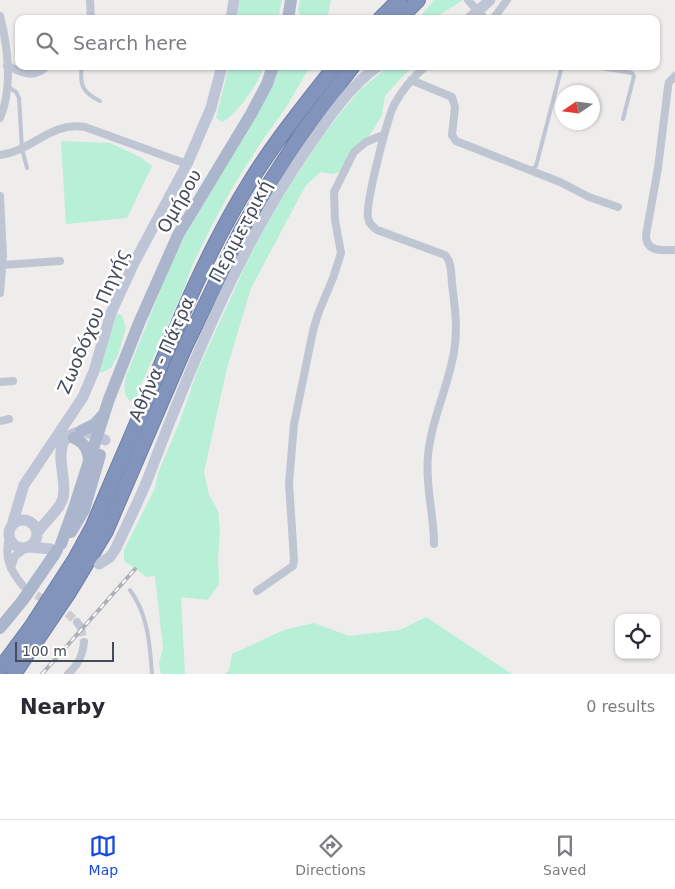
<!DOCTYPE html>
<meta charset="utf-8">
<style>
:root{--surface:#fff;--page:#f7f7f7;--text:#2b2b33;--muted:#7c7c81;--line:#e1e1e2;--accent:#164bdf}
body{margin:0;font-family:"DejaVu Sans",sans-serif;background:var(--page);color:var(--text)}
.controls{position:absolute;right:15px;bottom:15px;display:grid;overflow:hidden;border-radius:10px;box-shadow:0 1px 4px #0004}
.controls button{width:45px;height:45px;display:grid;place-items:center;padding:0;border:0;border-bottom:1px solid var(--line);background:var(--surface);color:var(--text);font:25px sans-serif}
.compass{position:absolute;left:555px;top:85px;width:45px;height:45px;border-radius:50%;background:var(--surface);box-shadow:0 1px 4px #0004;rotate:257deg}
.scale{position:absolute;left:15px;bottom:12px;width:99px;box-sizing:border-box;padding-left:5px;border:2px solid #444c59;border-top:0;font-size:14px;line-height:18px;white-space:nowrap;color:#444c59;-webkit-text-stroke:4px #fff;paint-order:stroke}
.list{margin:0;padding:0;list-style:none}
h2{display:flex;justify-content:space-between;align-items:center;height:65px;margin:0;padding:0 20px;font-size:21px}
h2 small{font-size:16px;font-weight:400;color:var(--muted)}
.icon{flex:none;width:28px;height:28px;fill:none;stroke:currentColor;stroke-width:2;stroke-linecap:round;stroke-linejoin:round}
.map{position:relative;flex:none;width:675px;height:674px;overflow:hidden}
.search{position:absolute;background:var(--surface);box-shadow:0 1px 4px #0004;left:15px;right:15px;top:15px;height:55px;display:flex;align-items:center;gap:12px;box-sizing:border-box;padding:0 18px;border-radius:10px;color:var(--muted);font-size:19px}
.sheet{height:145px;background:var(--surface)}
nav{display:flex;justify-content:space-around;align-items:center;box-sizing:border-box;height:70px;border-top:1px solid var(--line);background:var(--surface);font-size:14px;color:var(--muted)}
nav a{display:grid;justify-items:center;gap:2px}
nav .on{color:var(--accent)}
.map>svg:first-child{display:block}
</style>
<div class="map">
<svg width="675" height="674" viewBox="0 0 675 674">
<rect width="100%" height="100%" fill="#efecec"/>
<path fill="#b8efd7" d="M240,0H282L278,19H237Z
M300,0H331L327,19H303L298,11Z
M434,0H463L433,19H418Z
M229,66H264C258,85 239,111 223,122L216,118Z
M279,66H310L287,106L262,141L235,183L212,225L192,266L183,291L139,389L135,403C122,399 124,387 126,376L172,261L186,234L248,129L275,77Z
M389,66H414L401,78L385,96L382,115L370,135L357,145L340,172L333,174L321,172L306,185L251,288L227,368L204,472L209,495L218,511L220,530L218,559L219,584L208,600L181,597L185,674H161L159,663L163,648L155,576L147,577L124,561V550L155,488L158,473L180,421L197,372L246,264L266,226L288,188L320,140L342,111L360,90Z
M61,141L110,143L140,157L152,166L127,218L66,224Z
M117,314L122,315L126,328L118,355L111,368L101,373L99,369Z
M426,617L512,674H225L229,670L232,654L284,630L314,623L349,636L400,630Z"/>
<g fill="none" stroke-linecap="round" stroke-linejoin="round">
<path stroke="#cdcccf" stroke-width="8" stroke-dasharray="8 4" stroke-linecap="butt" d="M26,589L67,613L77,622
M81,628L84,642"/>
<defs>
<path id="highway" d="M380,19L399,0
M399,19L418,0
M0,669L31,627L75,559L93,526C109,487 126,449 142,411C174,333 205,254 250,182C275,141 306,104 335,66
M14,674L68,594L106,531L185,347L242,229L265,190L304,130L353,66"/>
</defs>
<use href="#highway" stroke="#6d7fa8" stroke-width="16"/>
<path stroke="#bfc5d2" stroke-width="4" d="M82,66C79,85 83,93 100,101
M589,66L632,73L634,76L623,119
M8,87L16,92L19,98L22,149L27,168
M531,170L536,166L562,66
M130,590C148,614 150,645 152,674"/>
<path stroke="#bfc5d2" stroke-width="8" d="M90,0L91,19
M0,16C8,47 13,88 0,118
M493,19L507,0
M7,66C22,72 33,80 47,66
M426,66C413,77 402,90 394,105C387,120 365,204 368,218C369,224 373,227 377,230L445,255C452,262 451,274 452,284C455,307 458,329 454,352C448,387 431,421 428,456C425,486 434,514 434,544
M675,76L669,82L668,87L658,168L646,235C646,253 662,250 675,250
M411,80L452,97L455,107L452,135L456,141L560,182L589,197L618,207
M0,155C33,151 50,121 85,127L187,164
M0,196L3,256L0,293
M3,265L60,261
M0,382L13,381
M0,421L9,419
M9,538C4,558 10,570 23,586
M11,568L15,556L26,548
M257,591L293,566L294,560L289,483L294,424L313,331L318,314L333,278L341,253L335,220L334,192L354,152L366,142L383,135
M77,622L81,628
M68,674C78,665 83,656 84,642"/>
<path stroke="#bec5d6" stroke-width="11" d="M231,19L234,0
M469,19L490,0
M9 534a14 14 0 1 1 28 0a14 14 0 1 1-28 0Z
M12,525L24,485L83,397L94,371L111,313L134,263L187,164L211,108L222,66
M37,533C44,522 60,510 63,498C69,474 44,435 85,431L105,440
M29,547L51,549
M99,564L110,557L116,548C126,526 137,505 146,483C156,458 165,433 175,409C212,317 254,224 311,143C331,115 350,86 378,66"/>
<path stroke="#abb6cc" stroke-width="12" d="M288,19L291,0
M81,431L95,424L103,415
M74,438C84,442 88,449 89,460
M71,532L84,510L100,455
M61,544L74,508L109,399L139,323L178,235L251,114L267,84L273,66
M0,628L23,600L54,555"/>
<use href="#highway" stroke="#8294bc" stroke-width="14"/>
<defs>
<path id="rail" d="M42,674L135,569"/>
</defs>
<use href="#rail" stroke="#aeb0b7" stroke-width="4"/>
<use href="#rail" stroke="#fff" stroke-width="2" stroke-dasharray="5.5" stroke-linecap="butt"/>
<path stroke="#bfc5d2" stroke-width="8" d="M468,0L484,18"/>
<path stroke="#abb6cc" stroke-width="12" d="M54,555L57,550"/>
</g>
<g text-anchor="middle" dominant-baseline="central" stroke-width="5" stroke-linejoin="round" paint-order="stroke">
<g font-size="18" fill="#444c59" stroke="#fff">
<text transform="translate(179 201) rotate(-60)">Ομήρου</text>
<text transform="translate(240 231) rotate(-62)">Περιμετρική</text>
<text transform="translate(93 321) rotate(-67)">Ζωοδόχου Πηγής</text>
<text transform="translate(161 359) rotate(-66)">Αθήνα - Πάτρα</text>
</g>
</g>
</svg>
<div class="controls">
<button><svg class="icon" aria-label="locate" viewBox="0 0 24 24"><circle cx="12" cy="12" r="6"/><path d="M12 2v4M12 18v4M2 12h4M18 12h4"/></svg></button>
</div>
<svg class="compass" viewBox="-18 -18 36 36"><path d="M0-13l5 13h-10z" fill="#e53935"/><path d="M0 13l5-13h-10z" fill="#7c7c81"/></svg>
<div class="scale">100 m</div>
<div class="search"><svg class="icon" aria-label="search" viewBox="0 0 24 24"><circle cx="10" cy="10" r="6"/><path d="M15 15l6 6"/></svg>Search here</div>
</div>
<section class="sheet">
<h2>Nearby<small>0 results</small></h2>
<ul class="list">
</ul>
</section>
<nav>
<a class="on"><svg class="icon" aria-label="map" viewBox="0 0 24 24"><path d="M3 6l6-2 6 2 6-2v14l-6 2-6-2-6 2zM9 4v14M15 6v14"/></svg>Map</a>
<a><svg class="icon" aria-label="directions" viewBox="0 0 24 24"><path d="M12 3l9 9-9 9-9-9zM9 14v-3h6M13 9l2 2-2 2"/></svg>Directions</a>
<a><svg class="icon" aria-label="saved" viewBox="0 0 24 24"><path d="M7 4h10v16l-5-4-5 4z"/></svg>Saved</a>
</nav>
